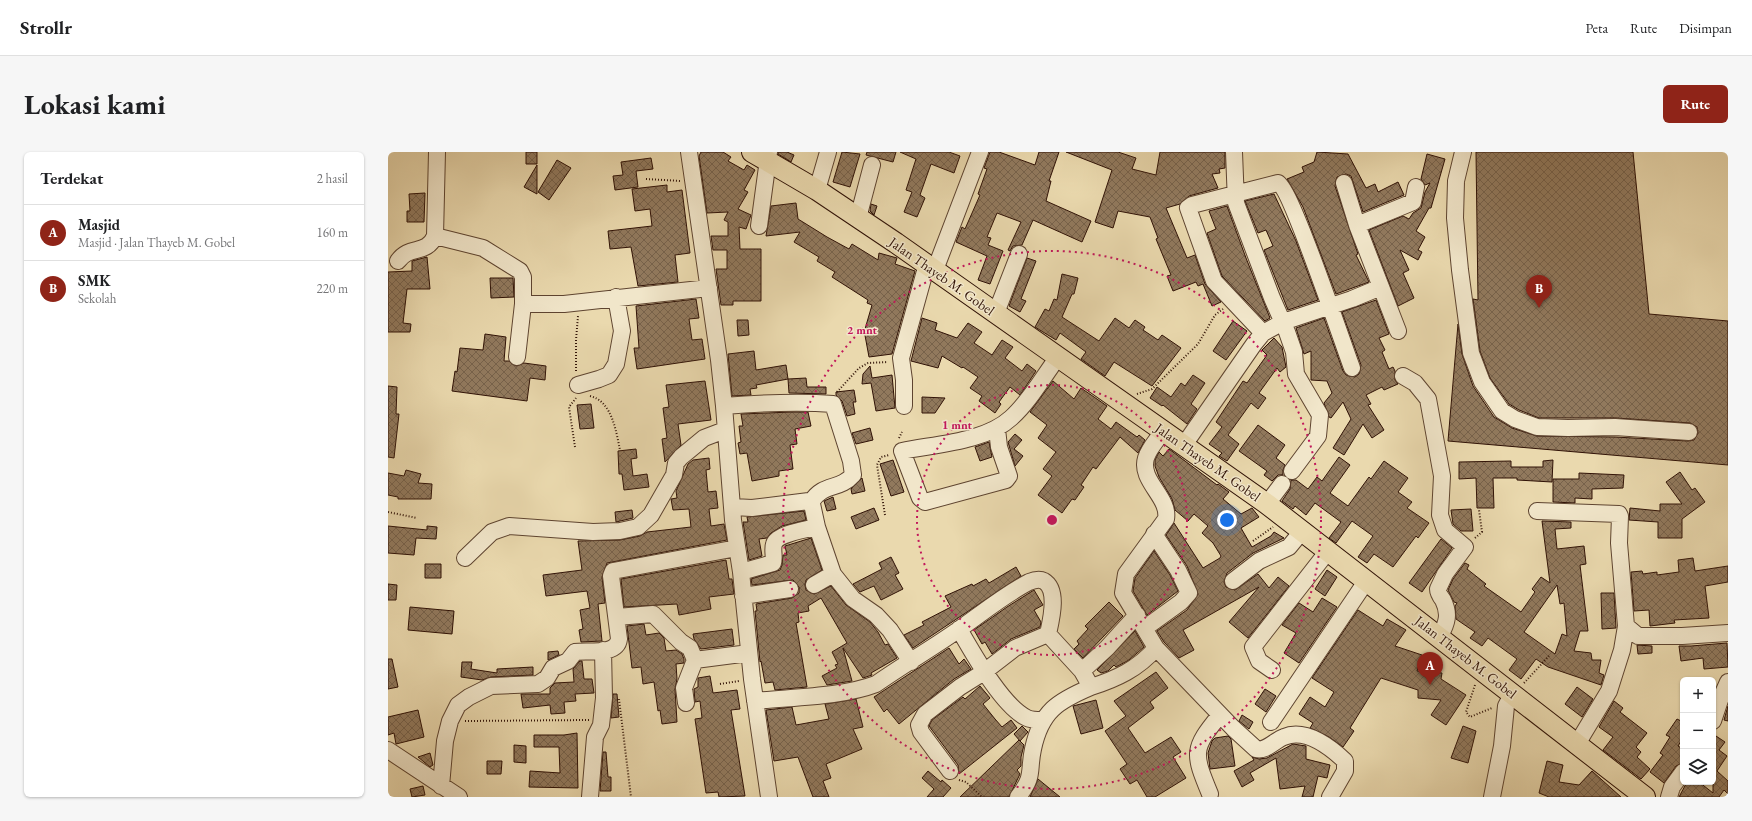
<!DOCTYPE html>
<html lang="id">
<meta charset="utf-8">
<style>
:root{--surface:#fff;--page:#f6f6f6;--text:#202124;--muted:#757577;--line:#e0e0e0;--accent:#8f2418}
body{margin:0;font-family:"EB Garamond",serif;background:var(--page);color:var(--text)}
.controls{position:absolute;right:12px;bottom:12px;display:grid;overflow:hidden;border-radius:6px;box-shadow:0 1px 3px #0004}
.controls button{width:36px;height:36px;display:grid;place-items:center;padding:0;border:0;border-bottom:1px solid var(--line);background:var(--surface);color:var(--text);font:20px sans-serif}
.you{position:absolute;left:839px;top:368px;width:14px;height:14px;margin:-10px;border:3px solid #fff;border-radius:50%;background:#1a73e8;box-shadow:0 0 0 6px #1a73e833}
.badge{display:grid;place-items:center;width:26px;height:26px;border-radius:50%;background:var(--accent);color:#fff;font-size:13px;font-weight:700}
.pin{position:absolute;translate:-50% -33px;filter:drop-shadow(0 1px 2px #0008)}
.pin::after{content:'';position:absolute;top:21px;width:14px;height:12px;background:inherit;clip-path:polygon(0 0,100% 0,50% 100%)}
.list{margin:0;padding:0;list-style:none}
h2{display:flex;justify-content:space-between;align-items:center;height:52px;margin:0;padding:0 16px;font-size:17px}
h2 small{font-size:13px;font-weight:400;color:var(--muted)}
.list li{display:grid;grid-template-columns:26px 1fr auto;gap:12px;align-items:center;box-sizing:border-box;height:56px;padding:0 16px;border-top:1px solid var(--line)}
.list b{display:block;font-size:15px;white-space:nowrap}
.list p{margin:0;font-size:13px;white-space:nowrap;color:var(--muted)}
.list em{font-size:13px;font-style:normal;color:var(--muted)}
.icon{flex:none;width:22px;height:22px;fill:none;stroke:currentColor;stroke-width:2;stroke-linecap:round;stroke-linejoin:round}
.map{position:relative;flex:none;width:1340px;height:645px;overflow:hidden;border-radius:6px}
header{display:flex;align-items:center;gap:24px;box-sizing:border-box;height:56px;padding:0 20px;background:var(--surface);border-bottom:1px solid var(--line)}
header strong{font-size:19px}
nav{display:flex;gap:22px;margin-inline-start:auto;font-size:14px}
.intro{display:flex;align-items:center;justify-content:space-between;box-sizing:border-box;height:96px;padding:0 24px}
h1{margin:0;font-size:28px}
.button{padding:10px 18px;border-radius:6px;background:var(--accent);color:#fff;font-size:14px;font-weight:700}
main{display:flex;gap:24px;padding:0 24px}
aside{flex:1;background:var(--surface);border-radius:6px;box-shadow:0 1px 3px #0004}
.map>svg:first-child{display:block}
</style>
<header>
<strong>Strollr</strong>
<nav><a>Peta</a><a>Rute</a><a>Disimpan</a></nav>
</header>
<div class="intro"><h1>Lokasi kami</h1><a class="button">Rute</a></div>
<main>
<aside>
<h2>Terdekat<small>2 hasil</small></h2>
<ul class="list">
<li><span class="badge">A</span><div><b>Masjid</b><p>Masjid · Jalan Thayeb M. Gobel</p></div><em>160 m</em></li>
<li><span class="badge">B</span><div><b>SMK</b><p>Sekolah</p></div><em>220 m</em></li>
</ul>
</aside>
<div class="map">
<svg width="1340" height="645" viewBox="0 0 1340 645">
<defs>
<pattern id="building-cross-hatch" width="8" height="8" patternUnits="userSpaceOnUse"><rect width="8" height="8" fill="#91795d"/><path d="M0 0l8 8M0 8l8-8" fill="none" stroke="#77624b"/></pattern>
</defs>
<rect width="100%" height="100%" fill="#ead9ae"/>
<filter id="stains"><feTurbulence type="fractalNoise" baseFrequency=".005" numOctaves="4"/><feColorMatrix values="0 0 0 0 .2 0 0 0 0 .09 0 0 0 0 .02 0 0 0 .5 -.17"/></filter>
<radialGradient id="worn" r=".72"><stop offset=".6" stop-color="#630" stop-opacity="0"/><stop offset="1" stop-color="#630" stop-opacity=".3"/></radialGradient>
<path fill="url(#building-cross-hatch)" stroke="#301206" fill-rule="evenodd" d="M138,0H149V12H138Z
M313,0H335L343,5L340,9L356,18L359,13L367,18L356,38L360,40L350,57L363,63L358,77L351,75L352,97H373V149H345V153H333L328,117H339V98H325L323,84H340V70L336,68L340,60L319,61L311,4Z
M390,0H399L406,3L403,10L390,2Z
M454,0L472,2L462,35L445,30Z
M479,0H508L505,10L478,3Z
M512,0H561L572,4L566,21L543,12L532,43L537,46L529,65L516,60L524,40L518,38L528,7Z
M602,0H611L647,13L651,0H671L661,29H663L658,49L703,69L694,90L645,68L634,93L625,94L622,99L620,98L633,70L609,61L599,85L603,86L600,93L615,99L602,132L590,128L599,104L568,90L574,75L577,77L592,43L590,42L599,17L596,16Z
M678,0H730L748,6L744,17L768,23L772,0H837V16L831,17L832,21L824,22L830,36L801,44L792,52L778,56L799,106L807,103L817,132L833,150L824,154L815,132L810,134L808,130L785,139L779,124L783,123L768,87L770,86L762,65L730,59L725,76L707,70L724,18Z
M929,0L960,2L978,36L987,32L990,40L1010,30L1016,43L975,60L963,24L958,22L949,25L947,34L970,102L968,103L981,130L948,142L915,55L899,27L916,20L914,15L926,10Z
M1088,0H1245L1261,162L1340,169V313L1060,289L1070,172L1074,202L1085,234L1106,265L1124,276L1149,284L1227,285L1300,289L1306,288L1310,281L1309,275L1302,271L1228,266H1151L1131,258L1121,252L1102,226L1092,199L1085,147L1090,148Z
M1039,2L1057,7L1043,56H1041L1028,79L1037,85L1030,98L1034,100L1030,108L1012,98L1021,118L1015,121L1026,146L1010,154L981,78L1015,64L1021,67L1025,61L1033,56L1037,40L1042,31L1037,33L1033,27Z
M263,6L265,17L248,19L250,35L227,38L225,24L235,23L233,10Z
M169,8L183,16L161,48L150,40Z
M149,13V42L136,35Z
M279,33V40L294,38L302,101L287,103L290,130L250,134L243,95L222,97L220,79L264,74L262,57L247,59L244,37Z
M37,41L36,70H19V59H22L21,42Z
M886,42L908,89L930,148L900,158L876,98L885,94L878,78L870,81L857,49Z
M408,51L410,67L439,85L461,97L464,92L490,108L491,101L509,106L507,112L527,119L504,202L481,205L476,178L477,177L484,153L479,151L480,148L444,125L447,120L429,109L431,105L406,90L412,80L378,84L383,54Z
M483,52L489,54L486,63L482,59Z
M839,54L858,106L882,166L877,169L834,124L819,81L828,77L821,59Z
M39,105L42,137H19L15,171L23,172L22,180H0V120L24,119V109Z
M639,106L648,109L633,147L638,149L632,160L621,154Z
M674,122L690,126L686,142H684L674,165L711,189L727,166L741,176L747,168L757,175L755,178L770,188L774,183L793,196L764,234L726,210L717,224L693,207L698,200L672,181L668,188L647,175L657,157L661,159L666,147L669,148Z
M102,126H125L126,145L103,146Z
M308,147L311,166L301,167L304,188L314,187L317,207L249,217L246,196H251L248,154Z
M988,148L1001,182L991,186L997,198L994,200L1001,217L1005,215L1007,219V228L1010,232L996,238L994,235L978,243L983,252L980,253L996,278L984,286L975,272L956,303L945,296L963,267L955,250L943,266L941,265L936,251L944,241L939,229L923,228V199L916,202L908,176L936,166L955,219L958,223L967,225L971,222L973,213L954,160Z
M534,166L549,171L547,178L569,186L580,171L594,180L586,191L604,203L614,188L625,195L617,206L634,219L639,212L648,219L632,243L622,235L611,250L613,252L607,261L591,249L594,244L582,236L590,225L575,215L574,216L554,204L550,216L523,209Z
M349,168H360L361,183L350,184Z
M845,169L859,179L838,208L825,199Z
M97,182L118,185L116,209H121L128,214L136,211L158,214L157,228L142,226L139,249L64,239L67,219L69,220L72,196L95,198Z
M886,186L894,195L898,215L892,220L889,216L871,241L878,246L870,257L863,251L840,283L851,292L839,309L831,304L834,301L821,292L834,275L828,270L855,229L859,231L879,203L874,198Z
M366,199L368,218L398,213L400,227L418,226L419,235H438V242L401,241L400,227L368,233L369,236L362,237L363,243L344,244L340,202Z
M482,214L484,226L504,223L507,256L488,259L483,231L474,232L475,222Z
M805,223L817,231L803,252L809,257L799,272L775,253L774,254L762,246L769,235L783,245L793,231L797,234Z
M317,229L323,268L290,272L293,293L277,310L274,287L279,286L275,256L281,255L278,233Z
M665,229L686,247L693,236L719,254L710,267L723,277L728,270L749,285L751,283L757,288L750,301L732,285L708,317L705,315L693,333L696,335L687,348L684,347L674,361L650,343L664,324L655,317L668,300L650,286L659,273L642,260Z
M0,234L9,235L8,262H11L6,306L0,305Z
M466,238L468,250H465L467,262L459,264L454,249L448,243V240Z
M534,245L557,246L547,261H534Z
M203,252L206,276L192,277L189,253Z
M404,260H420L423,274L407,277L409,292L402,293L405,317L391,319V324L364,329L359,301L352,302L350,291L353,290L351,274H355L353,262Z
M870,273L897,293L888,306L897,313L895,318V323H890L884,329L876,323L879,319L851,299Z
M482,276L485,288L468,292L464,281Z
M627,282L634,288L626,297L635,304L627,314L620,290Z
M601,290L604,305L592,309L587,295Z
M248,297L249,306L243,307L245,324L259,322L261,335L236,338L234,322H231L230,299Z
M781,297L829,333L830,332L841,340L835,347L853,362L864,356L871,365L853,376L864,395L883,384L886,380L896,386L865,401L839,421L836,430L838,435L847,438L870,422L881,436L890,425L901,434L860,486L841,470L871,435L795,478L806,498L791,506L776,490L769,479L799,458L810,442L799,414L778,383L786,371L815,416L832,406L833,404L825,391L814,381L820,374L806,362L800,369L787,358L784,347L771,325L767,314V308L771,300L775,304Z
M951,305L962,313L942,341L960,354L981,325L983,327L996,309L1020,326L1010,340L1024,350L1019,356L1041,371L1030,386L1028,384L1005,415L986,402L979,411L970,405L985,384L964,369L948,391L941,386L953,370L927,351L918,363L907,354L905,357L894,349L902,337L903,328H908L920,337L929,325L934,329Z
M321,306L322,317L318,318L320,340L328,339L330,356L321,357L323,374L336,372L339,388L219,411L214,425L217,451L210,452L214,489L193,490L191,478L195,477L192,458L202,456L199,439L158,444L155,423L194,418L190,389L232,388L252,384L259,380L303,375L301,357L285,358L283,347L289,346L288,339L300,312L305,308Z
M505,308L516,340L503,344L492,312Z
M1165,308L1164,330L1129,328V326H1105L1106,356H1089L1088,326L1071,327V310L1123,309V315H1155V309Z
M18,318L33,322L30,331L44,332L43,347H10V345L0,343V321L16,324Z
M1292,320L1304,338L1307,336L1317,350L1294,367V386H1270V370L1241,368L1242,356L1272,359V352H1294L1278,330Z
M1191,321L1236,323L1235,336L1204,337V347L1187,346V351L1165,350V327H1191Z
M474,326L477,339L464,342L463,337Z
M445,345L448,357L439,359L436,349Z
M486,356L491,368L468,377L463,365Z
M1083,357L1085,379H1073L1065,372L1063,358Z
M244,358L245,366L228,370L227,360Z
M416,359L418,368L394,374L383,381L379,386L371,387L374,404L361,408L355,370H360L359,365Z
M1154,369L1183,370V376L1167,377L1169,397L1196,394L1198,412L1192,413L1200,479H1192L1186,499L1203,501L1204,508H1213L1211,521L1216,523L1213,533L1160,515L1148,507L1133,527L1121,518L1129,507L1100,486L1094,494L1082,486L1087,480L1068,467L1067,454L1069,451L1066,450L1060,438L1065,427L1077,411L1081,413L1079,417L1098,432L1096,434L1133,460L1147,440L1144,437L1153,425L1162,431ZM1169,433L1172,452L1176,451L1179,484L1174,482L1167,502L1136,480Z
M0,374L39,378V374L49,375L48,387L28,386L26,403L0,401Z
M423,386L434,418L418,428L417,433L418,438L426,442L443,434L458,453L482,470L490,480L497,493L500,492L509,506L483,521L484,523L475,526L455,496L464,529L439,533L434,524L449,516L447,513L450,512L444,500L459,491L433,446L420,454L421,459L410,461L411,470L408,471L419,535L387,538L385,530L377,531L373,509L372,510L367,459H369L368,452L404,446L411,441V435L405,428L364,433L363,427L392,418L394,413L395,403H399L397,394Z
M1053,387L1064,396L1034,440L1021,431Z
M766,399L782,423L790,439L759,463L745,439L747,426Z
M503,405L511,421L507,423L515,437L493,448L486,434L472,440L465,432L494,417L491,411Z
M1305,406L1307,419L1340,414V430L1317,434L1321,466L1286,468L1287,471L1262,474L1261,458L1246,459L1243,420L1254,419L1255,422L1269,420V423L1291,420L1290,408Z
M338,408L341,427H344L346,442L321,445L323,457L291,463L289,452L236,455L233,427Z
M37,412H53V426H37Z
M628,415L633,424L525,496L516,483L536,473L534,470L563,455L557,444L584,432L585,434L598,427L601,431Z
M939,418L949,425L937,444L927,437Z
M0,432L9,433L8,448H0Z
M646,438L655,453L646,458L653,470L652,475L623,487L604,502L597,490L594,492L586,478L619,455Z
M1213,441H1226L1228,476L1214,477Z
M934,446L949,455L911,511L896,501L908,481L894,473L911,451L925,460Z
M721,450L735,464L695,506L686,497L691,492L689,489L700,477L697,474Z
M22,455L66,459L64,482L20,478Z
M970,458L995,474L999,467L1018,478L1007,494L1034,503L1029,519L1054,521L1053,527L1078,543L1058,573L1043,563L1053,548L1030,546V538L993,526L962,576L966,579L955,595L941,585L922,576L925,571L911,562L922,545L937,555L946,540L924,526Z
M256,472L258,483L271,481L276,486L278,499L288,498L294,502L296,507V511L288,512L289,527L287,537L289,570L274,572L272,558L270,559L266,530L255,532L253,515L244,516L239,474Z
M344,477L346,493L313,497L306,487L305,482Z
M747,479L756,495L741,508L728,515L726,513L720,519L713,521L709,518Z
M1339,491L1340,515L1316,517L1315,506L1293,509L1291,494H1303Z
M1249,493L1264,494V501L1250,502Z
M561,496L571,512L576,507L583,517L566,527L511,572L499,557L496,560L486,545Z
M170,499L171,503L160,508V500Z
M0,507H4L10,535L0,537Z
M192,509H194L196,527H204L206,541L187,542L188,549L176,550L177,561L163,562L162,553L135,556L133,542H162V536L167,531L186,530L185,517Z
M74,510H84L83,517L109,521V517L145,515V523L103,525L94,528L73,525Z
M768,520L780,536L762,550L766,556L740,576L757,601L783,585L793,600L785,605L798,626L767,645H759L749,628L742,632L732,617L739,612L717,579L738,564L726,549Z
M322,524L325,541L349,538L352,557L343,558L357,644L331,645L330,640L318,641L307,567L314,566L312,549L307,550L306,537L310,535V526Z
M592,534L602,546L595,552L607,567L614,575L623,568L629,576L571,622L570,613L541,574L544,568L575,545L577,547Z
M1189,535L1205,547L1194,565L1177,552Z
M877,537L888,544L878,560L867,552Z
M225,542H229L231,565L223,566Z
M468,547L475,575L465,577L474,597L438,612L443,626L435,629L441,645H425L410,605L386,609L378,558L404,555L408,573L441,567L437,552Z
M708,548L715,576L693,582L685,554Z
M1226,549L1235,556L1232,560L1259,581L1248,595L1253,600L1249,605L1262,617L1253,627L1215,598L1225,585L1211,575Z
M1340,554V569L1336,568Z
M30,558L36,585L8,592L6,581L0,583V565Z
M854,563L865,570L861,577L851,569Z
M1289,567L1295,570V586L1290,594L1295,597V611L1288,614L1276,631L1262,620L1275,603L1272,601L1282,585L1278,583Z
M634,574L640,580L632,589L626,582Z
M1075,574L1088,579L1080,611L1063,606Z
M189,581L190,636L141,635L142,619L172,621L171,595H146V583H176Z
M840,584L843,587L847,614L822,617L820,601L824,589L827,586Z
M1328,584L1337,590L1331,598L1339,604L1329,619L1340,629V642L1336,638L1331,645H1291L1299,630H1311L1325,641V588Z
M631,588L636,593L633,605V614L629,618L632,622L621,645H572Z
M905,592L918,594V607L942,613L939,626L930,624L925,645H914L917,634L892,637L888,606L862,621L866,628L854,635L846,619L866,608L864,605L871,607L879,606Z
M126,593L138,594V611L126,610Z
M215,600H218L220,625H223V639H212Z
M42,601L45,613L42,615L30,605Z
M99,609H114L113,622H99Z
M1159,609L1175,613L1171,630L1191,633L1204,619L1233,645H1161L1151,641Z
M540,619L553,630L554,628L563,636L555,645H539L546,637L534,626Z
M650,627L672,645H642Z
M35,634L37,643L24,645L22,637Z"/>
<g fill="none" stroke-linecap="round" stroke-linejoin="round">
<defs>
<path id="minor" d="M49,0L47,84L95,96L132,119L135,125V152
M301,0L331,208L336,254L345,368L353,420L364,527L381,645
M846,0L848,51L884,146L899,180L906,200L908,222L932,263L930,284L904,319
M1075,0L1068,29L1067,66L1072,118L1083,201L1094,230L1114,259L1127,267L1149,275L1180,276L1227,275L1301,280
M956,31L969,73L993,135
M429,38L440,0
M470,66L484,13
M969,73L1025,50L1028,35
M371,74L381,0
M10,109C22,92 38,104 47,84
M547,118L592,0
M608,161L631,102
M875,181L826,129L800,56L804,53L890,31C903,37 955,192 964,216
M129,205L135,152H176L321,136
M1015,224L1027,231L1040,247L1054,324L1052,363L1057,378L1077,395L1057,422L1050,437C1050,441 1052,444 1055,448C1062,462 1059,471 1052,484
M190,233L211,227L221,223L228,212L234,179L228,145
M336,254C373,251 409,249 445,252L463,309L465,323C451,339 436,330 423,350
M516,254V228L513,206L539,112
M609,277L611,295L621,324L618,328L537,350L532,346L514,299C548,292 597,290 623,266C642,249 655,225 670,205
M775,279C770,287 761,296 758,306C751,329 782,345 778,367L738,422L735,441L768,496L845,576L868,597C878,600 887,588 896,585C917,576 942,595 957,609V619L942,645
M796,293L866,192L875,181L895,170L964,147L993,135L1010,179
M879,352L894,332
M345,355L364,356L421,349L424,352L429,375
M1149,359L1231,362L1232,364L1231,391L1238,474L1250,484H1294L1340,481
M77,406L104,380L121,374L205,380L232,379L250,375L263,363L286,323L288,311L293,305L316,286L337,278
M353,420L385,411C387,405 384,398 386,392C389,382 419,377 429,375L445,422L465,447L488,463L502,478L523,510
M845,429L871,409L901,395L915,378
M426,433L445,422
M355,444L402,437
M229,465L265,462L293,490L302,496L307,508L296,536L298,551
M757,476L793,450L801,441L790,418L766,382
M571,477C585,501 614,554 639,566C643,568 650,568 654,568
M307,508L361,501
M884,518L871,509L865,495L940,399
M694,519L719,496L749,463
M703,535C728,527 750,517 768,496
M367,549C404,545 454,545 488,532C515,513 543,497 570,478C593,462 616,443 641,430C646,428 652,427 656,429C671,438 663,468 660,482L627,496L596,520L572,535L537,562L531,573L533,580L562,619
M1325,569L1332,548L1340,530
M883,570L979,428
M1189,592L1221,539L1234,498L1238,474
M0,598L71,645
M53,634L57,589L62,569L70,553L81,545L103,534L150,532L159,526L165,516L180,509L187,500C199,498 229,504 231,487L223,424L225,419L349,396
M822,642C805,601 804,597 832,563
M202,645L207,585L213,573L216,546L215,498
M630,645C647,623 640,620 645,597C653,559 670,549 703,535L694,519L660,482
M1104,645L1114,594L1118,554L1125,541
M1281,645L1284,635L1295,620"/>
<path id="major" d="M364,0L429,38L508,91L879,352L1257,645"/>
</defs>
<use href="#minor" stroke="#5e4430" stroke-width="18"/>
<use href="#major" stroke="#301206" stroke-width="22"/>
<path stroke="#301206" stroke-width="2" stroke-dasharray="1 2" stroke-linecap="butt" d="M258,27L293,29
M188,219V188L190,164
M449,240L471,216L480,211L500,210
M749,242L764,237L810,192L827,163L835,157
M202,244C224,249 228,279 232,298
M511,286L514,280
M187,295L181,255L188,246
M0,360L29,366
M497,363L489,313L493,305L501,303
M1087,386L1094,380L1091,358
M865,389L885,375
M1136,531L1161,504
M332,532L351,529
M1087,533L1078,560L1082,565L1104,556
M231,547L243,645
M77,569L201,568
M571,628L578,630L594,645"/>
<use href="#minor" stroke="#f1e6ca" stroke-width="16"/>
<use href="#major" stroke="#ead9ae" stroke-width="20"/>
</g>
<g fill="none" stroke="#c2185b" stroke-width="2" stroke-dasharray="2 4">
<circle cx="664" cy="368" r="135"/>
<circle cx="664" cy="368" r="269"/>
</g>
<g text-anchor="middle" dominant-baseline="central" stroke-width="3" stroke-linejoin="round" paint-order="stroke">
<g font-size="14" fill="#301206" stroke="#f1e6ca">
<text transform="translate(554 124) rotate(35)">Jalan Thayeb M. Gobel</text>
<text transform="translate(820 310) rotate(35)">Jalan Thayeb M. Gobel</text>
<text transform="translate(1078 505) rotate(38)">Jalan Thayeb M. Gobel</text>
</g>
</g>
<circle cx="664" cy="368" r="6" fill="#c2185b" stroke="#f1e6ca" stroke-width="2"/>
<g font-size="12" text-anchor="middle" font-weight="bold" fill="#c2185b" stroke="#f1e6ca" stroke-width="3" stroke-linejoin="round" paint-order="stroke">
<text x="474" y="182">2 mnt</text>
<text x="569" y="277">1 mnt</text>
</g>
<rect width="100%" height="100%" filter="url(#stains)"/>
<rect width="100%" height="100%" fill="url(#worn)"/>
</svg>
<div class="controls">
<button>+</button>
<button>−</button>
<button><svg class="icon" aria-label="layers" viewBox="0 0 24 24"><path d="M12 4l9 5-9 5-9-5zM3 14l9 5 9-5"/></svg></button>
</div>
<div class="you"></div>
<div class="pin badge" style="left:1042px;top:533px">A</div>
<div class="pin badge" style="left:1151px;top:156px">B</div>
</div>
</main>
